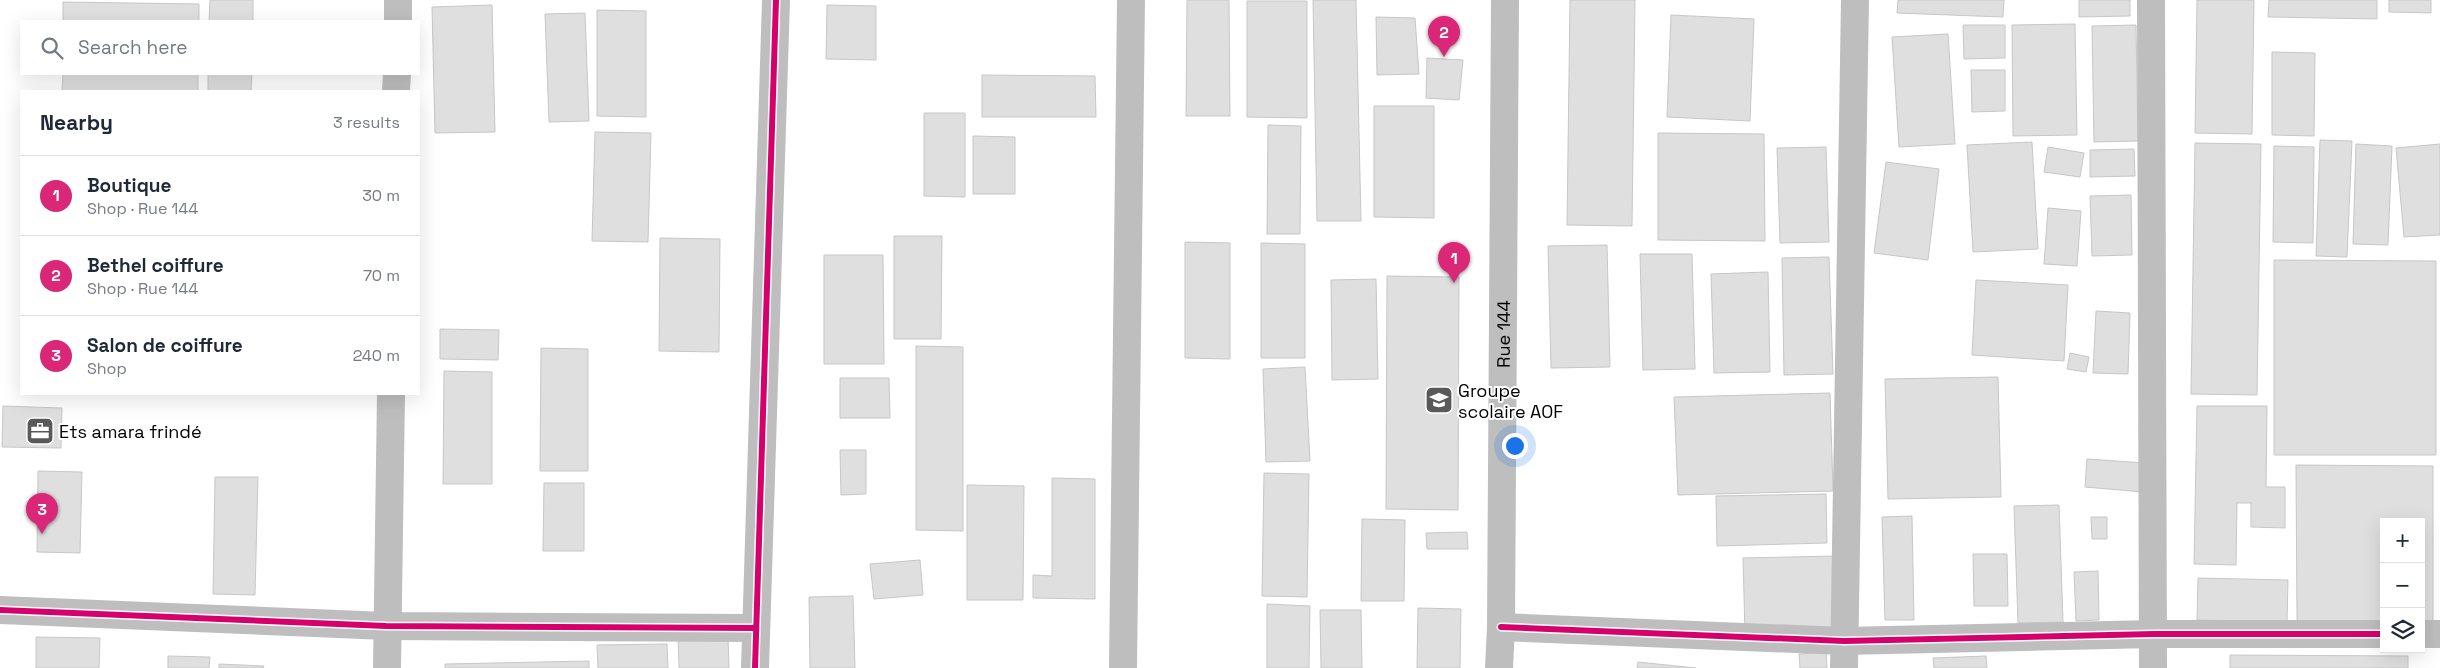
<!DOCTYPE html>
<meta charset="utf-8">
<style>
:root{--surface:#fff;--page:#f6f6f7;--text:#1f2937;--muted:#747a83;--line:#e0e1e3;--accent:#db2777}
body{margin:0;font-family:"Space Grotesk",sans-serif;background:var(--page);color:var(--text)}
.controls{position:absolute;right:15px;bottom:15px;display:grid;overflow:hidden;border-radius:0px;box-shadow:0 5px 20px #0002}
.controls button{width:45px;height:45px;display:grid;place-items:center;padding:0;border:0;border-bottom:1px solid var(--line);background:var(--surface);color:var(--text);font:25px sans-serif}
.you{position:absolute;left:1514px;top:445px;width:18px;height:18px;margin:-12px;border:4px solid #fff;border-radius:50%;background:#1a73e8;box-shadow:0 0 0 8px #1a73e833}
.badge{display:grid;place-items:center;width:32px;height:32px;border-radius:50%;background:var(--accent);color:#fff;font-size:16px;font-weight:700}
.pin{position:absolute;translate:-50% -41px;filter:drop-shadow(0 1px 2px #0008)}
.pin::after{content:'';position:absolute;top:26px;width:18px;height:15px;background:inherit;clip-path:polygon(0 0,100% 0,50% 100%)}
.list{margin:0;padding:0;list-style:none}
h2{display:flex;justify-content:space-between;align-items:center;height:65px;margin:0;padding:0 20px;font-size:21px}
h2 small{font-size:16px;font-weight:400;color:var(--muted)}
.list li{display:grid;grid-template-columns:32px 1fr auto;gap:15px;align-items:center;box-sizing:border-box;height:80px;padding:0 20px;border-top:1px solid var(--line)}
.list b{display:block;font-size:19px;white-space:nowrap}
.list p{margin:0;font-size:16px;white-space:nowrap;color:var(--muted)}
.list em{font-size:16px;font-style:normal;color:var(--muted)}
.icon{flex:none;width:28px;height:28px;fill:none;stroke:currentColor;stroke-width:2;stroke-linecap:round;stroke-linejoin:round}
.map{position:relative;flex:none;width:2440px;height:668px;overflow:hidden}
.search{position:absolute;background:var(--surface);box-shadow:0 5px 20px #0002;left:20px;top:20px;width:400px;height:55px;display:flex;align-items:center;gap:12px;box-sizing:border-box;padding:0 18px;border-radius:0px;color:var(--muted);font-size:19px}
.panel{position:absolute;background:var(--surface);box-shadow:0 5px 20px #0002;left:20px;top:90px;width:400px;height:305px;border-radius:0px}
.map>svg:first-child{display:block}
</style>
<div class="map">
<svg width="2440" height="668" viewBox="0 0 2440 668">
<rect width="100%" height="100%" fill="#fff"/>
<path fill="#dfdfdf" stroke="#c7c7c7" d="M210,0H253V21H209Z
M1187,0H1229L1230,116H1186Z
M1313,0H1356L1361,221H1317Z
M1570,0H1635L1632,226L1567,225Z
M1898,0H2004L2003,17L1897,13Z
M2079,0H2130V16L2079,17Z
M2197,0H2254L2252,134L2195,133Z
M2269,0H2377V19L2268,17Z
M2389,0H2431V13L2389,12Z
M1247,1H1307V118L1247,117Z
M63,2L199,4V21H63Z
M492,5L495,132L435,133L432,7Z
M827,5L876,6V60L826,59Z
M597,10L646,11V117L597,116Z
M585,13L589,121L549,122L545,14Z
M1671,15L1754,19L1750,121L1667,117Z
M1376,17L1415,18L1419,74L1377,75Z
M2075,24L2077,135L2013,136L2012,25Z
M1963,25H2005V58L1964,59Z
M2136,25L2138,141L2094,142L2092,26Z
M1948,34L1955,144L1899,147L1892,37Z
M2272,52L2315,53L2314,136L2272,135Z
M1427,58L1463,60L1459,100L1426,98Z
M1971,70H2005V111L1972,112Z
M63,74H198V91H62Z
M208,74H252L251,91H208Z
M982,75L1095,76L1096,117H982Z
M1374,106H1434V218L1374,217Z
M924,113H965V197L924,196Z
M1268,125L1301,126L1300,234H1267Z
M595,132L651,133L648,242L592,241Z
M1658,133L1764,134L1765,241L1658,240Z
M973,136L1015,137V194H973Z
M2320,140L2352,141L2347,257L2316,256Z
M2032,142L2038,249L1973,252L1967,145Z
M2195,143L2261,144L2257,395L2191,394Z
M2356,144L2392,146L2388,245L2353,244Z
M2440,144V235L2404,237L2396,148Z
M2274,146L2314,147L2313,243L2273,242Z
M1826,147L1829,242L1780,243L1777,148Z
M2048,147L2084,153L2080,177L2044,172Z
M2134,149L2135,176L2090,177V150Z
M1886,162L1939,169L1928,260L1874,253Z
M2131,195L2132,255L2092,256L2090,196Z
M2048,208L2081,211L2077,266L2044,264Z
M894,236H942L941,339H894Z
M660,238L720,239L719,352L659,351Z
M1185,242L1230,243V359L1185,358Z
M1261,243L1305,244V358H1261Z
M1607,245L1610,367L1551,368L1548,246Z
M1640,254H1692L1695,369L1643,370Z
M824,255H883L884,364H824Z
M1829,257L1833,374L1784,375L1782,258Z
M2274,260L2436,261V455H2274Z
M1768,272L1770,372L1714,373L1711,274Z
M1387,276L1459,277L1458,510L1386,509Z
M1376,279L1378,379L1332,380L1331,280Z
M1976,280L2068,285L2064,361L1972,355Z
M2096,311L2130,313L2128,374L2093,373Z
M440,329L499,330L498,360L440,359Z
M916,346L963,347V531L916,530Z
M541,348L588,349V471H540Z
M2070,353L2089,357L2086,372L2067,369Z
M1305,367L1310,461L1266,462L1263,369Z
M444,371L492,372V484H443Z
M1998,377L2001,497L1888,499L1885,379Z
M840,378H889L890,418H840Z
M1830,393L1833,491L1678,495L1674,397Z
M3,406L62,408L61,448L2,447Z
M2197,406H2267L2266,487H2285V528L2251,527V503H2237L2236,565L2194,564Z
M840,450H866V494L841,495Z
M2087,459L2145,463L2143,492L2085,487Z
M2296,465L2433,466V622H2421V522H2384V621H2297Z
M38,471L82,472L80,553L37,552Z
M1264,473L1309,474L1307,597L1262,596Z
M215,477H258L255,595L213,594Z
M1052,478L1095,479V599L1033,598V575L1052,576Z
M544,483H584V551H543Z
M967,485L1024,486L1023,600H967Z
M1826,494L1827,543L1717,546L1716,496Z
M2059,505L2063,622L2018,623L2014,506Z
M1912,516L1914,620H1885L1882,517Z
M2091,517H2107V539H2092Z
M1362,519L1405,520L1404,601H1361Z
M1467,532L1468,549H1427L1426,533Z
M1973,554H2007L2008,606H1974Z
M1836,556L1838,631L1745,633L1743,558Z
M920,560L923,595L874,599L870,564Z
M2098,571L2099,620L2076,621L2074,572Z
M2198,578L2288,580L2287,622L2197,620Z
M853,596L855,668H810L809,597Z
M1267,604L1310,606L1309,668H1267Z
M1418,608L1461,609L1460,668H1417Z
M1320,610H1361L1362,668H1321Z
M728,636L729,668H679L678,637Z
M36,637L100,638L99,668H36Z
M667,644L668,668H598L597,645Z
M1826,652L1827,668H1800L1799,654Z
M2230,655L2408,656V668H2230Z
M168,656L210,657L209,668H168Z
M1986,656L1987,668H1934L1933,658Z
M589,661V668H445V664Z
M1638,662L1696,668H1637Z
M219,664L264,666L263,668H219Z"/>
<g fill="none" stroke-linecap="round" stroke-linejoin="round">
<g stroke="#bebebe" stroke-width="28">
<path d="M2151,0L2153,668"/>
<path d="M398,21V0"/>
<path d="M396,91L397,74"/>
<path d="M0,610L386,626L756,628"/>
<path d="M1501,627L1844,641L2154,634H2384"/>
<path d="M2421,634H2440"/>
<path d="M387,668L391,394"/>
<path d="M755,668L776,0"/>
<path d="M1123,668L1131,0"/>
<path id="s1" d="M1499,668L1501,627L1505,0"/>
<path d="M1844,668L1855,0"/>
</g>
<defs>
<path id="cycleway" d="M0,610L386,626L756,628
M1501,627L1844,641L2154,634H2384
M755,668L776,0"/>
</defs>
<use href="#cycleway" stroke="#fff" stroke-width="9"/>
<use href="#cycleway" stroke="#d6006c" stroke-width="6"/>
</g>
<defs>
<symbol id="school-square" viewBox="-11 -11 22 22"><rect x="-9" y="-9" width="18" height="18" rx="4" fill="#595959" stroke="#fff"/><path d="M0-5L7-2L0 1L-7-2ZM-4 1L0 2.5L4 1V4Q0 6-4 4Z" fill="#fff"/></symbol>
<symbol id="office-square" viewBox="-11 -11 22 22"><rect x="-9" y="-9" width="18" height="18" rx="4" fill="#595959" stroke="#fff"/><path d="M-6-3h4V-5.5h4V-3h4V5H-6ZM-1-4.5V-3h2v-1.5ZM-6 0V1H6V0Z" fill="#fff"/></symbol>
</defs>
<g fill-rule="evenodd">
<use href="#school-square" x="1423" y="384" width="32" height="32"/>
<use href="#office-square" x="24" y="415" width="32" height="32"/>
</g>
<g text-anchor="middle" dominant-baseline="central" stroke-width="4" stroke-linejoin="round" paint-order="stroke">
<g font-size="18" fill="#000" stroke="#fff">
<text stroke="none"><textPath href="#s1" startOffset="334">Rue 144</textPath></text>
</g>
<g font-size="18" fill="#000" stroke="#fff" text-anchor="start">
<text x="1458" y="390">Groupe<tspan x="1458" dy="21">scolaire AOF</tspan></text>
<text x="59" y="431">Ets amara frindé</text>
</g>
</g>
</svg>
<div class="controls">
<button>+</button>
<button>−</button>
<button><svg class="icon" aria-label="layers" viewBox="0 0 24 24"><path d="M12 4l9 5-9 5-9-5zM3 14l9 5 9-5"/></svg></button>
</div>
<div class="you"></div>
<div class="pin badge" style="left:1454px;top:283px">1</div>
<div class="pin badge" style="left:1444px;top:57px">2</div>
<div class="pin badge" style="left:42px;top:534px">3</div>
<div class="search"><svg class="icon" aria-label="search" viewBox="0 0 24 24"><circle cx="10" cy="10" r="6"/><path d="M15 15l6 6"/></svg>Search here</div>
<section class="panel">
<h2>Nearby<small>3 results</small></h2>
<ul class="list">
<li><span class="badge">1</span><div><b>Boutique</b><p>Shop · Rue 144</p></div><em>30 m</em></li>
<li><span class="badge">2</span><div><b>Bethel coiffure</b><p>Shop · Rue 144</p></div><em>70 m</em></li>
<li><span class="badge">3</span><div><b>Salon de coiffure</b><p>Shop</p></div><em>240 m</em></li>
</ul>
</section>
</div>
